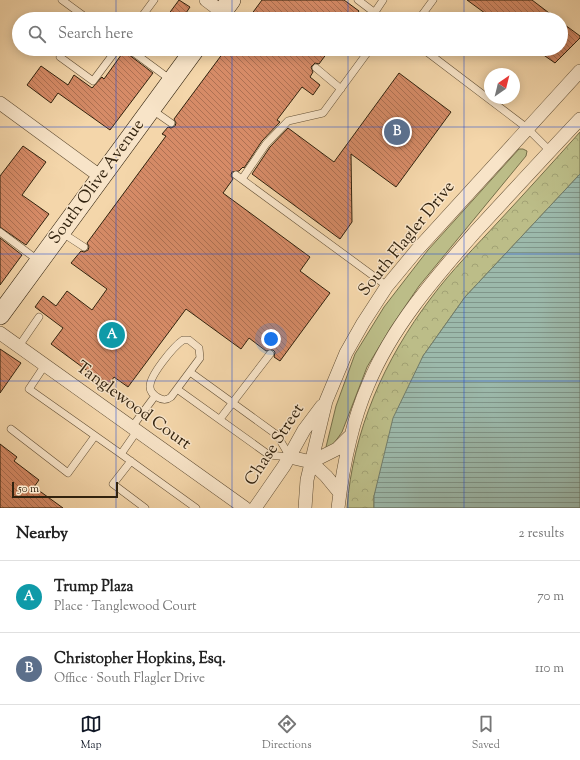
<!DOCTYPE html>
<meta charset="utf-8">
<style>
:root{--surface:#fff;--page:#f6f6f6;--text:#222;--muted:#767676;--line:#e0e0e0;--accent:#111827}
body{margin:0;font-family:"Sorts Mill Goudy",serif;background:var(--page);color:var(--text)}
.compass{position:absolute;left:484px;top:68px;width:36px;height:36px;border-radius:50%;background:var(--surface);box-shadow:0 2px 10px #0003;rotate:35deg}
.scale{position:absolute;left:12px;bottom:10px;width:106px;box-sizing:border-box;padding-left:4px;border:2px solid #31220e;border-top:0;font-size:11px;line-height:14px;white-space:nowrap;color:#31220e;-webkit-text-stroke:3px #f8e4c8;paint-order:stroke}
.you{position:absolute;left:271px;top:339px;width:14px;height:14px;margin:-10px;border:3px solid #fff;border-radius:50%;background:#1a73e8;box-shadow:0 0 0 6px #1a73e833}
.badge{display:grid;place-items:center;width:26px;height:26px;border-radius:50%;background:var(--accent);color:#fff;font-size:13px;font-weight:700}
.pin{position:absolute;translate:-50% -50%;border:2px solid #fff;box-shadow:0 1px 4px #0006}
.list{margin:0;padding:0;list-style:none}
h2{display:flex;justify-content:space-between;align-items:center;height:52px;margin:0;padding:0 16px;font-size:17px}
h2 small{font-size:13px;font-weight:400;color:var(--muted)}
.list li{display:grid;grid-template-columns:26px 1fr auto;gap:12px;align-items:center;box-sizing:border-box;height:72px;padding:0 16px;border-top:1px solid var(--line)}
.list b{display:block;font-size:15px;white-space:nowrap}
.list p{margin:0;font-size:13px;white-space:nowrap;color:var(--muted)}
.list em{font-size:13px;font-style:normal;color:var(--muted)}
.icon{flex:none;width:22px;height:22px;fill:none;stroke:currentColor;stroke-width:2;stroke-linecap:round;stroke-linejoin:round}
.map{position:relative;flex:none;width:580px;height:508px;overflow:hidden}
.search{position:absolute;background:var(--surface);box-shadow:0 2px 10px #0003;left:12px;right:12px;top:12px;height:44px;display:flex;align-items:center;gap:10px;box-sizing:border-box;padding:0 14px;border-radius:22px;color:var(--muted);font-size:15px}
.sheet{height:196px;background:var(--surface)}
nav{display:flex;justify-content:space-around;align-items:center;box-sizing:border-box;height:56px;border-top:1px solid var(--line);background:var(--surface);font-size:11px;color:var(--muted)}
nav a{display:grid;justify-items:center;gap:2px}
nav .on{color:var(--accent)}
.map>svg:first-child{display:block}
</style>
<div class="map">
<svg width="580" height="508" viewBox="0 0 580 508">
<defs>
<pattern id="forest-crowns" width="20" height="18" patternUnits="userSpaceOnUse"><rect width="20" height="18" fill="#bcbd88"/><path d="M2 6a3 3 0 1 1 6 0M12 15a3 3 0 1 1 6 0" fill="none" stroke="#a2a274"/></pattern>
<pattern id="water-rules" width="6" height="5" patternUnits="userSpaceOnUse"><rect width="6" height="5" fill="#9cb9ab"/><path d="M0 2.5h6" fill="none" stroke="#80968a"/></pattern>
<pattern id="building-back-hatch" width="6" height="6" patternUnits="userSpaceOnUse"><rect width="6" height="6" fill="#d68b67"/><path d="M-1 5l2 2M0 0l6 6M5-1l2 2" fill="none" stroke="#ae7153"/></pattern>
</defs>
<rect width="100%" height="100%" fill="#f4d6aa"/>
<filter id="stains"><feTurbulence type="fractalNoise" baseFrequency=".005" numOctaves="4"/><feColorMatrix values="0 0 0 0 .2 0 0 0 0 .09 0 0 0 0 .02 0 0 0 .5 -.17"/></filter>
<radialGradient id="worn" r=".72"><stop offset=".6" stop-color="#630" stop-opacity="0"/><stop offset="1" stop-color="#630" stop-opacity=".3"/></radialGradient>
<path fill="#bcbd88" stroke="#76704b" d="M519,149H523L527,151L526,156L419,286L391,327L367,367L342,432L330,449L326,447L336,406L355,354L384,307L428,250Z"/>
<path fill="url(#forest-crowns)" stroke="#76704b" d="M580,132V174L465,297L423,356L374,496V508H347C353,430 384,360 431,298C451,271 476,246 499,221C526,192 553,162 580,132Z"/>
<path fill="url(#water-rules)" stroke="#717d6c" d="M580,174V508H374V496L393,418L423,356L465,297Z"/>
<path fill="url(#building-back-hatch)" stroke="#31220e" d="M179,0L190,7L182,19H165Z
M262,0H344L359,11L353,19H248Z
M467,0H532L557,19H493Z
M561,22L580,36V38L555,63L535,49H561Z
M226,49H330L319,64L315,63L311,67L313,72L310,77L320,85L313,95L302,87L277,120L280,122L262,141L244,168L243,167L239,171L232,172L231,175L233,179L223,193L310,257L300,271L330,293L280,361L274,357L275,352L273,350L266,351L249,338L241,349L186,309L128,387L114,377L108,386L51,344L63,328L35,307L43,296L56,306L67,291L92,310L107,289L71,263L81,251L84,252L88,250L89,247L87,243L166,136L162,134L168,127L171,128L175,126L176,123L174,119Z
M124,51L153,73L110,130L58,93L51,103L27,85L41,66L68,85L74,75L92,88L102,77L104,79Z
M399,73L451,112L396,187L351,154L352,222L340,239L252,174L270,147L288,128L334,162Z
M23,146L46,162L22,195L49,214L26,245L0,227V176Z
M0,238L22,255L0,285Z
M0,349L21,363L0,393Z
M0,444L17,457L14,461L39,480L34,487L63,508H0Z"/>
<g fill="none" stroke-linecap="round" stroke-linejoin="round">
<defs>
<path id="lane" d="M62,0L88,19
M358,0L383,19
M224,10L237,19
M375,12L383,0
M140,19L154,0
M419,19L433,0
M129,49L171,80
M423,49L527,128L550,151
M60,57L93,81L117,49
M316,68L341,89
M151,109L171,123
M236,175L387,286
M242,179L266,144L288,121L323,113L370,49
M0,232L39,261
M61,232L84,247
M183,340H189L199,348L200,358L171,397C166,401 162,400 157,397C153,394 150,392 150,387C149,376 174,346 183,340Z
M19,346L39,317
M45,365L29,389L121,454L137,431
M190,372L277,435L290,457
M177,389L269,455L290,457
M220,419L270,354
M132,427L155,396
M11,429L68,473L95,436
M121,454L196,508
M131,461L113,484L145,508"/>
<path id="street" d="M206,0L222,12
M0,103L101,177
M0,333L245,508
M290,457L311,462L326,476L340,493
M311,462L337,449L349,437
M255,508L284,466L304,430L322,406
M305,508L307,480L326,401L346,353L363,323L387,286L416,251L580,71
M338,508C343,466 351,424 368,385C392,327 434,279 475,232C510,194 545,156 580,119"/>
<path id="secondary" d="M217,19L231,0
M0,315L195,49"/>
</defs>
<use href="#lane" stroke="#624f35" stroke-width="8"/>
<use href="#street" stroke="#624f35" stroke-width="14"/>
<use href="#secondary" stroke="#31220e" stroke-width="20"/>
<use href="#lane" stroke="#f8e4c8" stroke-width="7"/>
<use href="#street" stroke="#f8e4c8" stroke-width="13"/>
<use href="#secondary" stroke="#f8e4c8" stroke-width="19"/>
</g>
<path fill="none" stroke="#1d4ed8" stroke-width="1" stroke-opacity="0.55" d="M116,0V19M232,0V19M348,0V19M464,0V19M116,49V508M232,49V508M348,49V508M464,49V508M0,127H580M0,254H580M0,381H580"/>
<g text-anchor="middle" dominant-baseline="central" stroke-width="3" stroke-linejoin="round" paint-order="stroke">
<g font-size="17" fill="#31220e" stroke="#f8e4c8">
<text transform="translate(97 182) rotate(-54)">South Olive Avenue</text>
<text transform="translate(407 239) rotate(-51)">South Flagler Drive</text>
<text transform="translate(133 406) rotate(36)">Tanglewood Court</text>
<text transform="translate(275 445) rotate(-57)">Chase Street</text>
</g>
</g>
<rect width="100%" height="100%" filter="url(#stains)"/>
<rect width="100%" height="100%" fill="url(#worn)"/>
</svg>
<svg class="compass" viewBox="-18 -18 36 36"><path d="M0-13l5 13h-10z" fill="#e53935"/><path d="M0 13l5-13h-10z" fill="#767676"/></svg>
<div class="scale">50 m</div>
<div class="you"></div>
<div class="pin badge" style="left:112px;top:335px;background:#0f9aa8">A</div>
<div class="pin badge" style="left:397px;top:132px;background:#5c6f8a">B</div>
<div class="search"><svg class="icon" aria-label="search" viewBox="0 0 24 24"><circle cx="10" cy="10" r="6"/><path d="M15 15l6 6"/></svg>Search here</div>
</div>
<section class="sheet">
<h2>Nearby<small>2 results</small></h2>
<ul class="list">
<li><span class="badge" style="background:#0f9aa8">A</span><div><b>Trump Plaza</b><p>Place · Tanglewood Court</p></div><em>70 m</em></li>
<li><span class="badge" style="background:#5c6f8a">B</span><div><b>Christopher Hopkins, Esq.</b><p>Office · South Flagler Drive</p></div><em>110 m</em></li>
</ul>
</section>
<nav>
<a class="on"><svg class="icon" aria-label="map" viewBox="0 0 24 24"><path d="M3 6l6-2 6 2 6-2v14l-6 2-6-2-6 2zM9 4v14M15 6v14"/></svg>Map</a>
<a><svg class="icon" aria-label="directions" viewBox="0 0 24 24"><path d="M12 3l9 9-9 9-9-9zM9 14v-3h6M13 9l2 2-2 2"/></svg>Directions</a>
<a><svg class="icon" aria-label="saved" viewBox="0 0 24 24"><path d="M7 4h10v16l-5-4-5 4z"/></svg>Saved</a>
</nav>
